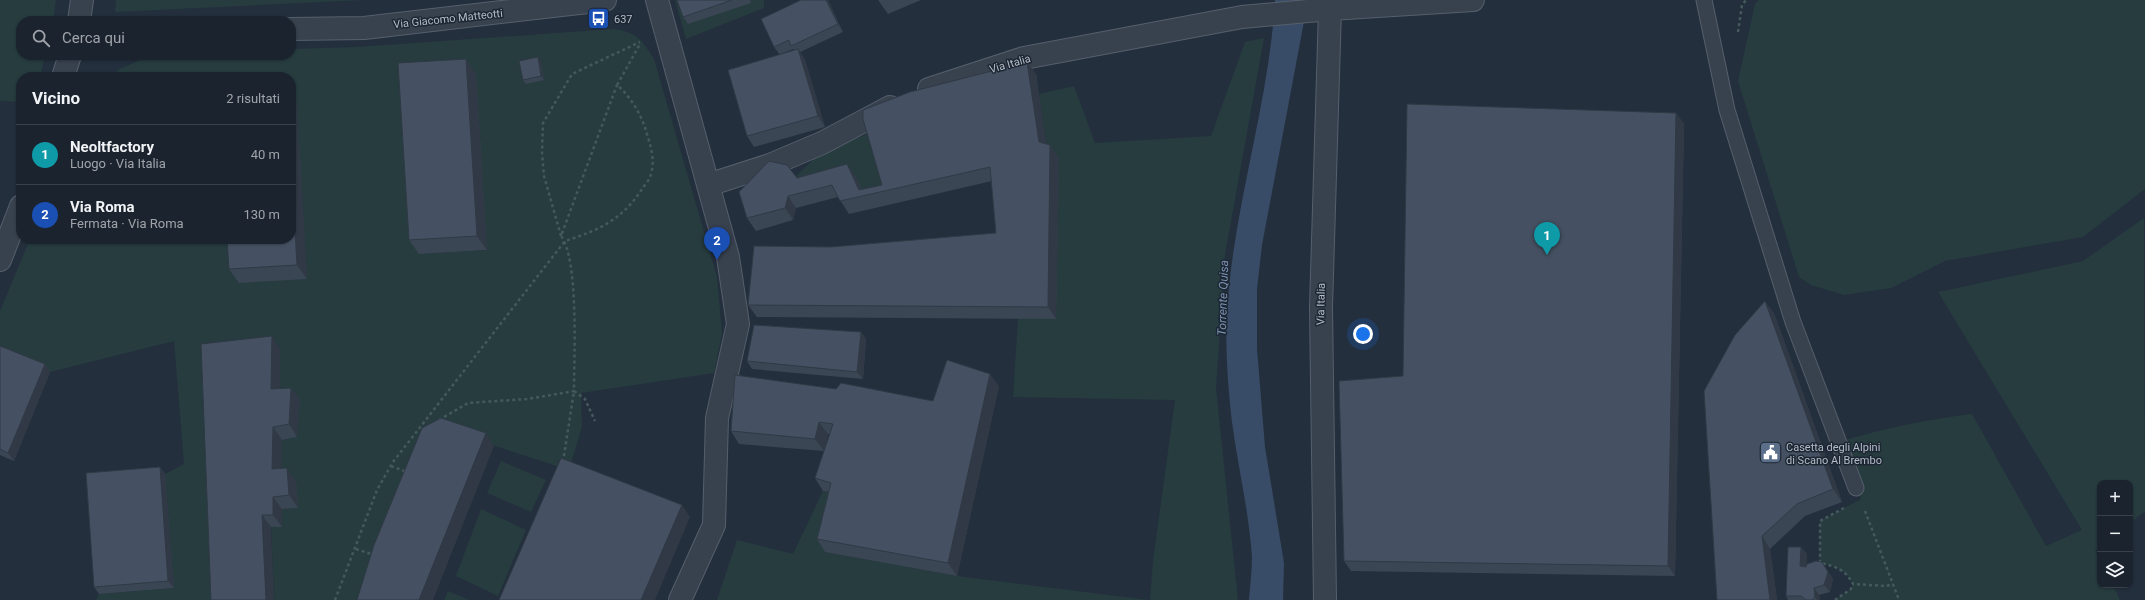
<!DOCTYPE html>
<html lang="it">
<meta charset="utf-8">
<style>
:root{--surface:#1b232e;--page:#242b36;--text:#f1f3f6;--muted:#a0a4aa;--line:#39404a;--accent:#0b8043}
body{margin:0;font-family:Roboto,sans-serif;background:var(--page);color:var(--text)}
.controls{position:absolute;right:12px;bottom:12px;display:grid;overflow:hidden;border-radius:8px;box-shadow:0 1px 3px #0004}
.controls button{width:36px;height:36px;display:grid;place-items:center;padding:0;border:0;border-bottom:1px solid var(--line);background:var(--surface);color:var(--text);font:20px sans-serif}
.you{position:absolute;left:1363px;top:334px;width:14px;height:14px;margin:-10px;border:3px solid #fff;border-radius:50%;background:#1a73e8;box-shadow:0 0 0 6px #1a73e833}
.badge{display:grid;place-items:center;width:26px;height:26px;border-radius:50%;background:var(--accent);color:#fff;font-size:13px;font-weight:700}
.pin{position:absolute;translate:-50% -33px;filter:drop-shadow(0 1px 2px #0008)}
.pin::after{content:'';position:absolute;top:21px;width:14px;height:12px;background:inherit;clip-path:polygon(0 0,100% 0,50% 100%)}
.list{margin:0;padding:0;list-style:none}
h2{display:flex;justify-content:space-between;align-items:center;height:52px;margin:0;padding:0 16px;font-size:17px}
h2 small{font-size:13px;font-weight:400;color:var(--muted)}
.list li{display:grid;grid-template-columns:26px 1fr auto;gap:12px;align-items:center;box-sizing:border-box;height:60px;padding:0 16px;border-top:1px solid var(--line)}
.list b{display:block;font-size:15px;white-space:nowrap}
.list p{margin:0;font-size:13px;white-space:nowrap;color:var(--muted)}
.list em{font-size:13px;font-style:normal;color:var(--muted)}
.icon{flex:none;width:22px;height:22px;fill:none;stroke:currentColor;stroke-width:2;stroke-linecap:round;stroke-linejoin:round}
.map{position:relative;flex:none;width:2145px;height:600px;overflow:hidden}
.search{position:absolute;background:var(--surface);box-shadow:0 1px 3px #0004;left:16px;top:16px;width:280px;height:44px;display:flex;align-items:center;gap:10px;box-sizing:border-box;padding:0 14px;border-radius:16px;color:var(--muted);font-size:15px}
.panel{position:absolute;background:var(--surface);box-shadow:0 1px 3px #0004;left:16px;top:72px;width:280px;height:172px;border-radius:16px}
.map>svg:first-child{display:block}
</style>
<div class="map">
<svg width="2145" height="600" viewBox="0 0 2145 600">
<rect width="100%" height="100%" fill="#242f3e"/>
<path fill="#263c3f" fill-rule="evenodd" d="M0,0H56L53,21H21V55H45L40,77H21V102L0,101Z
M116,0H364L115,12Z
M675,0H764V8L686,39Z
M1758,0H2145V189L2083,237L1945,261L1891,288L1844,295L1811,285L1799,277L1738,81L1755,4Z
M613,29C637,32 641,39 654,59L717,277L722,334L714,373L581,393L582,427L569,470L449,431L369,600H274L271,527H282V509L298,508L281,482L282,440L297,437L300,401H280L219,600H96L99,594L174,588L165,474L184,464L174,341L50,372L0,351V311L30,239H237L307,279L297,103H291V77H110L120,69L151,55H291V49L357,47ZM408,77L487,250L419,254Z
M1264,38L1225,255L1216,388L1238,600H1150L1153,561L1175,400L1013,397L1018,319H1056L1048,155L1039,94L1074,86L1095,143L1211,136L1245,42Z
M872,132L890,197L868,203L806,191L795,177L820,153Z
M2144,218L2145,511L2130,523V483H2100V547L2095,551L2100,561V585H2113L2120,600H1835L1851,589L1853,584C1846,570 1835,566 1820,563V521L1861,499L1839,442C1885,428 1924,420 1972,414L2046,546L2082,530L1938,292L2083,261Z
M501,461L546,480L531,512L487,493Z
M823,491L840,495L826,552L957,576L1149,600H717L737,540L793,554Z
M481,509L526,530L498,596L456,576Z
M448,591L469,600H444Z"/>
<path fill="#394c67" d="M1275,0H1308L1262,245L1257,289V349L1265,447L1284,563L1283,600H1249C1250,586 1252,571 1252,557C1249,512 1238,467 1232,422C1228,387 1225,348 1227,313C1233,207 1269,105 1275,0Z"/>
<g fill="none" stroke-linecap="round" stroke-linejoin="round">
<defs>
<path id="lane" d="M1704,0L1727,110L1793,322L1856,488"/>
<path id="street" d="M657,0L728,257L738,324L717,418L714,525L680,600
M79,21L82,0
M291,29L364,28L605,0
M63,77L70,55
M929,89L1024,58L1242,17L1330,9L1473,0
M708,185L770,165L822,143L890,107
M0,260L21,206
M1325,600L1321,307L1330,9"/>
</defs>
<use href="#lane" stroke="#565f6c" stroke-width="17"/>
<use href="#street" stroke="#565f6c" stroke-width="24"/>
<path stroke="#44595c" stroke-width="2.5" stroke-dasharray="3 3" stroke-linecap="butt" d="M1738,32L1742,5L1746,0
M561,236L544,176L542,153L543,123L572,74L640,42
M439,420L468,403L527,399L574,391C574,358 579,259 561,236L617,85
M563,462L574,391L585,399L595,421
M391,466L407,472
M1844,508L1820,521V563C1835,566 1846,570 1853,584L1886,586L1893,584
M1865,511L1899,600
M356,549L374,555
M335,600L377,490L393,462L565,241C599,230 622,220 642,189C645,185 650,179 651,174C655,160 651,147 647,134C642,116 632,98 617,85L640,44
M1835,600L1851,589L1853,584"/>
<use href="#lane" stroke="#38414e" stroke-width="15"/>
<use href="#street" stroke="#38414e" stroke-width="22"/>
</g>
<path fill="#3b4654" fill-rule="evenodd" d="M677,0H750L751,3L688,24L683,17Z
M828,0L843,32L800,52L805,60L825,127L754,147L747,136L780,55L774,47ZM793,49L794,50L781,54Z
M878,0H921L888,14Z
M541,61L544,80L526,84L523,80Z
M476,73L487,250L419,254L409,240Z
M1036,74L1046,144L1059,158L1056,319L757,317L748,305L831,247L996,233L992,181L849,214L838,197L796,208L793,220L756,231L747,218L797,178L847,164L856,177L862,190L882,185Z
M291,94L297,103L307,279L239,283L229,269L291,239Z
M1676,113L1684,124L1675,576L1351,571L1344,561L1403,376Z
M1774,313L1842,502L1805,516L1770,549L1777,600H1717Z
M861,332L866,339L863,379L752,369L747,361Z
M0,346L45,364L50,372L14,461L0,455Z
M280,348V389L291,388L300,400L297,437L282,440L281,469L287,468L296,481L298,508L282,509V527H271L211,600Z
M999,386L957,576L825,552L817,539L829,492L823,491L815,478L824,451L739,444L731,431L836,389L933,401ZM828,434H830L824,451Z
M160,467L165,474L174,588L99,594L94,587Z
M1801,547L1807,554L1806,567L1827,570L1833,579L1830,592L1819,595L1820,600H1788L1786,596Z"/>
<path fill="#303945" d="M826,0H828L843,32L838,24Z
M798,49L805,60L825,127L818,116Z
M538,57L541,61L544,80L541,76Z
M466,59L476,73L487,250L477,236Z
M1027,62L1036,74L1048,155L1039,142Z
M291,94L297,103L307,279L297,265L291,161Z
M1676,113L1684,124L1675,576L1668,566Z
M1050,145L1059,158L1056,319L1048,307Z
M847,164L856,177L864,196L859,190Z
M788,196L796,208L793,220L785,208Z
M1765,301L1774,313L1842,502L1833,489Z
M861,332L866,339L863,379L857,372Z
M272,336L280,348V401L271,389Z
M45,364L50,372L14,461L8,453Z
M990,374L999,386L957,576L948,563Z
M291,388L300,400L297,437L289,424Z
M819,422L828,434L824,451L815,439Z
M273,427L282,440L281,482L272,469Z
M486,433L494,446L433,600H419Z
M160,467L165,474L174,588L168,581Z
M287,468L296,481L298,508L289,495Z
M273,497L282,509V527L273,515Z
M682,505L690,517L655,600H641Z
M262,515L271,527L274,600H266Z
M1762,536L1770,549L1777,600H1770Z
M1801,547L1807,554L1806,574L1800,566Z
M1822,562L1833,579L1830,592L1824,585Z
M1814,588L1819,595L1820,600H1817L1815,597Z"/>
<path fill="#455162" stroke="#303945" d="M677,0H732L683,17Z
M801,0H826L838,24L791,46L789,40L774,47L761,19Z
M798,49L818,116L747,136L728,70Z
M538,57L541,76L523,80L519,61Z
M466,59L477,236L409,240L398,63Z
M1027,62L1039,142L1050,145L1048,307L748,305L754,246L831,247L996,233L990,167L840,201L832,185L788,196L785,208L747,218L739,192L769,161L787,165L797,178L847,164L859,190L882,185L863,119V110L910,92Z
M1407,104L1676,113L1668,566L1344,561L1339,381L1403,376Z
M291,161L297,265L229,269L227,239H291Z
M1765,301L1833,489L1797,504L1762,536L1770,600H1717L1704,391L1735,335Z
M754,325L861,332L857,372L747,361Z
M272,336L271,389L291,388L289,424L273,427L272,469L287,468L289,495L273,497V515H262L266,600H211L201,344Z
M0,346L45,364L8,453L0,449Z
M947,360L990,374L948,563L817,539L831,483L815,478L833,424L819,422L815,439L731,431L735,375L836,389L841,383L933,401Z
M441,418L486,433L419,600H357L374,545L422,428Z
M561,458L682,505L641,600H499Z
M160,467L168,581L94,587L86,473Z
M1788,547H1801L1800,566L1806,567L1807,564L1816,561L1822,562L1828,572L1824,585L1814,588L1815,597L1812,600H1806L1801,596H1786Z"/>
<defs>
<symbol id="bus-square" viewBox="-11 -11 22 22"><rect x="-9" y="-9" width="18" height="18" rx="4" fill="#1a4fb4" stroke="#1d2633"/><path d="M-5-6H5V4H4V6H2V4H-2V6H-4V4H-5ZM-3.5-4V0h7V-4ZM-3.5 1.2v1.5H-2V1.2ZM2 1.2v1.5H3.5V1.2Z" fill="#fff"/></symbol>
<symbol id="civic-square" viewBox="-11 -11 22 22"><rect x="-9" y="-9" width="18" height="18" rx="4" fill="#5c6f8a" stroke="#1d2633"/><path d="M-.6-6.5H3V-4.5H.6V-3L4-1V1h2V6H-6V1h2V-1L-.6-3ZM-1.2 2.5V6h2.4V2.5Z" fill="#fff"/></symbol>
</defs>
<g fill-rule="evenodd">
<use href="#bus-square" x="586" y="6" width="25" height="25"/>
<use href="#civic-square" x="1758" y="440" width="25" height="25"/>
</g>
<g text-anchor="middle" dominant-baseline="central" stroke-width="3" stroke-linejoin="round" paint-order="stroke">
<g font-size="11" fill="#b4bcc9" stroke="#1d2633">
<text transform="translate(448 19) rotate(-6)">Via Giacomo Matteotti</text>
<text transform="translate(1010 64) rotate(-16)">Via Italia</text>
<text transform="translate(1321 304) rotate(-89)">Via Italia</text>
</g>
<g font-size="11" fill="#b4bcc9" stroke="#1d2633" text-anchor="start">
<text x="614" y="19">637</text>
<text x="1786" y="447">Casetta degli Alpini<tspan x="1786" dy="13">di Scano Al Brembo</tspan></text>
</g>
<g font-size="12" font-style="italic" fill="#7c92b1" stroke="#1d2633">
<text transform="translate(1223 298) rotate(-88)">Torrente Quisa</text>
</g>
</g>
</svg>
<div class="controls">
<button>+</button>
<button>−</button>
<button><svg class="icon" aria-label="layers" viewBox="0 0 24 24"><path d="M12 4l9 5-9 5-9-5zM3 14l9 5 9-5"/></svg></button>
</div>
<div class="you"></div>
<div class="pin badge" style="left:1547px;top:255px;background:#0f9aa8">1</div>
<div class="pin badge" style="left:717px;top:260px;background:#1a4fb4">2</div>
<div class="search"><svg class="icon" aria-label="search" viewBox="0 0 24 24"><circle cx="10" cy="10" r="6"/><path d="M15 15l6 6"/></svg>Cerca qui</div>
<section class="panel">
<h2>Vicino<small>2 risultati</small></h2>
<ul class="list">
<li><span class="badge" style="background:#0f9aa8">1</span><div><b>Neoltfactory</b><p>Luogo · Via Italia</p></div><em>40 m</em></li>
<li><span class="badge" style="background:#1a4fb4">2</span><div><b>Via Roma</b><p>Fermata · Via Roma</p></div><em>130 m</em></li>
</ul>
</section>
</div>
